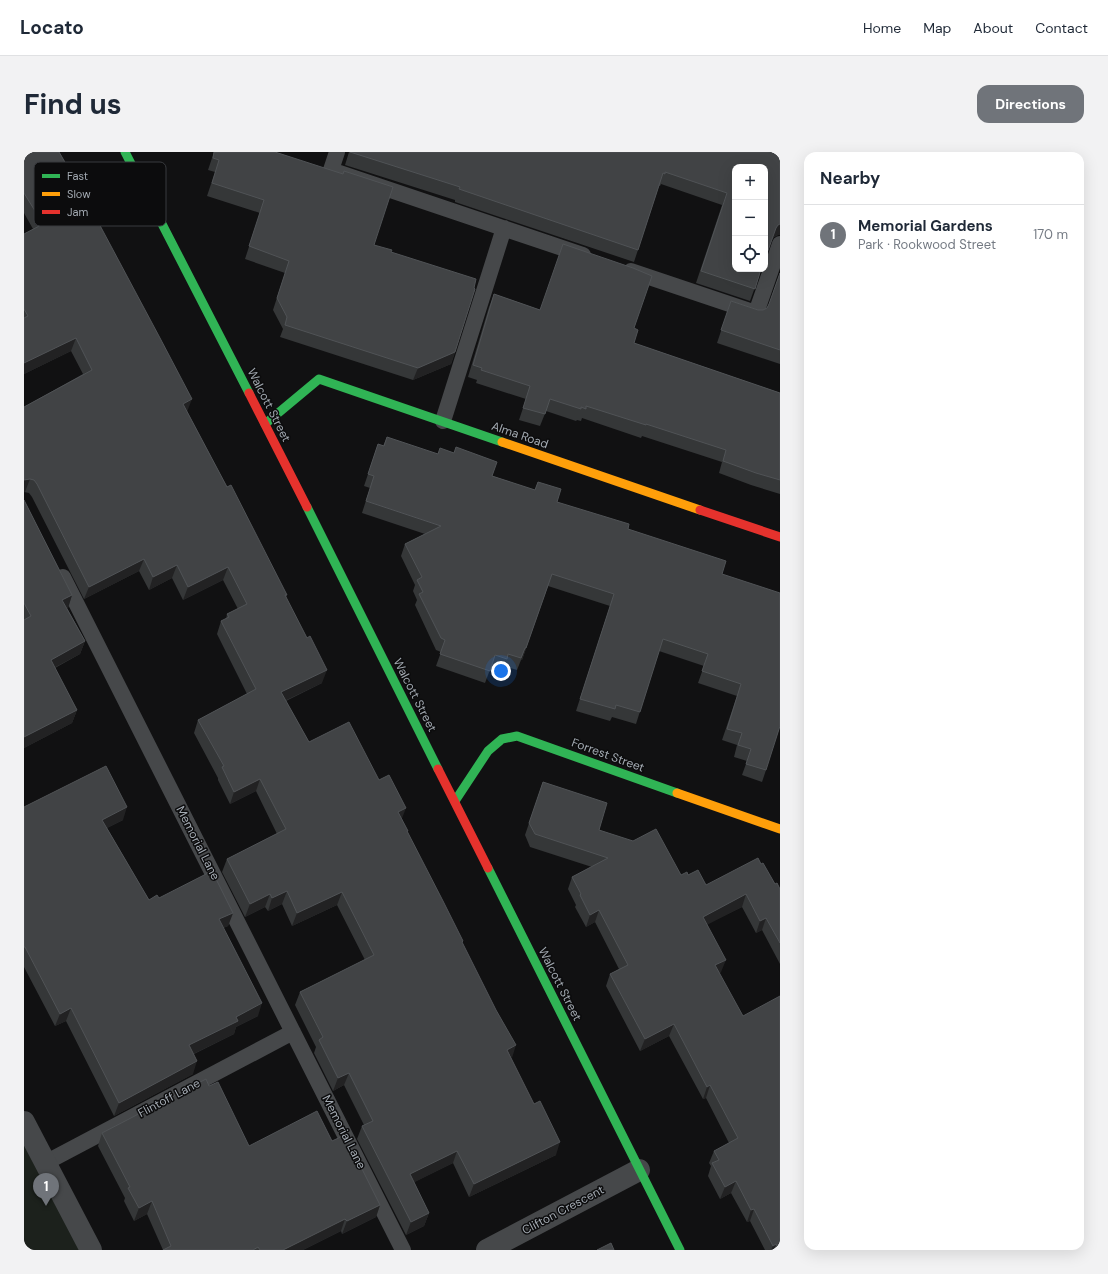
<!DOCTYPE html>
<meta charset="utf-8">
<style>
:root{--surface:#fff;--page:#f2f2f3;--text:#1f2937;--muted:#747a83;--line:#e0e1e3;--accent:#70747a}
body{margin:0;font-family:"DM Sans",sans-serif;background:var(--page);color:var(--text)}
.controls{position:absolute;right:12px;top:12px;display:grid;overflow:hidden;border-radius:8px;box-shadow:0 4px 16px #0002}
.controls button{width:36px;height:36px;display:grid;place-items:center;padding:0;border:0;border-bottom:1px solid var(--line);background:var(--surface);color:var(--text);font:20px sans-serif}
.you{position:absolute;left:477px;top:519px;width:14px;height:14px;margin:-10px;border:3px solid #fff;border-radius:50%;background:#1a73e8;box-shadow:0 0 0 6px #1a73e833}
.badge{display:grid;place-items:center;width:26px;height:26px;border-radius:50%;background:var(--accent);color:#fff;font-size:13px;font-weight:700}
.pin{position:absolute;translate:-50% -33px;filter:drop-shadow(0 1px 2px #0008)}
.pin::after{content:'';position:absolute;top:21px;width:14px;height:12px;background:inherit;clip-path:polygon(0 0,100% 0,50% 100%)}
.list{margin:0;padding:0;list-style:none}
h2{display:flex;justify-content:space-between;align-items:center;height:52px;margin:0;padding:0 16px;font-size:17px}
h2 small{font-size:13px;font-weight:400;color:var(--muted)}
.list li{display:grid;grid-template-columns:26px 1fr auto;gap:12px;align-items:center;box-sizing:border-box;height:60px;padding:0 16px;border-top:1px solid var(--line)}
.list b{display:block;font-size:15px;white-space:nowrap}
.list p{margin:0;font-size:13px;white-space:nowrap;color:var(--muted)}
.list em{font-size:13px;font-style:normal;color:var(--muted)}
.icon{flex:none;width:22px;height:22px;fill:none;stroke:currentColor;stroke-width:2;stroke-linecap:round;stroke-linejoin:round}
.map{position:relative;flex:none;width:756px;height:1098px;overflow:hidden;border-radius:12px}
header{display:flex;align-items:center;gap:24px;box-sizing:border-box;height:56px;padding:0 20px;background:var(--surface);border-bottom:1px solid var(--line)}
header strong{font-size:19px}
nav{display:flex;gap:22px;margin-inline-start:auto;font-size:14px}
.intro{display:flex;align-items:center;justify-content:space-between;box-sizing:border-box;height:96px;padding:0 24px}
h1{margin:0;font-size:28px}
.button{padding:10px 18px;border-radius:12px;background:var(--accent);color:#fff;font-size:14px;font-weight:700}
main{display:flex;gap:24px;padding:0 24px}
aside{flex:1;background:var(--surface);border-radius:12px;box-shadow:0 4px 16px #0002}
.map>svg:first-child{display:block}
</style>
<header>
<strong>Locato</strong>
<nav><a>Home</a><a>Map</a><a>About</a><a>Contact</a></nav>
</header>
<div class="intro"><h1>Find us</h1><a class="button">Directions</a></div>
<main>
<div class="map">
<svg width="756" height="1098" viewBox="0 0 756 1098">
<rect width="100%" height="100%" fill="#111112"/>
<path fill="#1c211c" d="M0,970L67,1098H0Z"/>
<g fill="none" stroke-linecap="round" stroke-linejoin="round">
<path stroke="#46484a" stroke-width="16" d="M313,0L307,18L559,103
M607,119L732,161L756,92
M419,269L480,76
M39,425L379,1098
M21,1011L269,880"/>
<path stroke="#46484a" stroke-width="22" d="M0,970L67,1098
M463,1098L615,1018"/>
<path stroke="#30b455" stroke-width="9" d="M101,0L225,241
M241,272L295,227L478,290
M283,355L414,617
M431,649L464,599L478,587L493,584L653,641
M464,716L656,1098"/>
<path stroke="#ff9f0a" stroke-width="9" d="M478,290L676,358
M653,641L756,677"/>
<path stroke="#e5322d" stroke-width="9" d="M225,241L283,355
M676,358L756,385
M414,617L464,716"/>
</g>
<path fill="#353738" d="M0,0H36V1L49,24L45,36L203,335L263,443L262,445L298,531L262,549L285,590L355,628L378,667L383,680L438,791L487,906L532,1003L445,1045L429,1011L390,1030L405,1061L400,1074L382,1083L333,987L338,974L340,973L320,933L309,939L290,901L292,895L271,853L276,840L341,808L313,753L268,774L258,752L244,759L241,755L221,765L198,720L203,707L253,682L232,639L206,652L194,628V626L170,581L174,568L223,542L193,482L197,469L202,467L203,462L214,457L199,428L159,448L148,426L125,438L115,419L60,447L8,345L5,341L0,340V255L59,222L47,199L0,222V82L9,77L0,61Z
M190,0H251L350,93L367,100L431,200L427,212L389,228L256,185L259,177L249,158L261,121L221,107L236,61L183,44L191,20L184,18Z
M325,0H756V83H754L750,85L748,88L726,149L672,131L698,53L637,32L636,34H635L610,110L431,50V48L321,13Z
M756,121V212L693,191L707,149L734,158H739L743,156L745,153Z
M470,142L516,158L610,176V191L756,241V342L727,333L695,321L698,310L618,284L617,286L558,266L557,269L553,268L552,269L522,259L516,274L495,268L502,247L452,231L453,228L444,225L465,155Z
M363,285L468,324L511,338L514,330L533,350L604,377L698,422L742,618L738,630L718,623L723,609L710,605L713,593L698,588L713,544L674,531L680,514L635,499L612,572L588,565L586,569L552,559L586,454L524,434L498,508H497L493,518L480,514L478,518L467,515L461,531L412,514L417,500L412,498L391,453L393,448L389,439L391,433L377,404L381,392L401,382L338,361L346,336L340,334L354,292L359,294Z
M0,348L48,443L44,456H43L61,489L56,502L31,516L53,558L48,571L0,596Z
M519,630L575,678L657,723H664L682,733L737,712L751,732L756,737V812L738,778L732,781L718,755L683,772L697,820L695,821L756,1098H741L726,1069L723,1070L707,1041L696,1047L684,1024L687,1014L685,1011L690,999L705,991L682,946L679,947L645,884L616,899L582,834L586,822L595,817L571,770L562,775L551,755L552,753L544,737L548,725L568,715L506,695L501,683Z
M0,655L99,668L83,676L125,748L135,746L209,761L204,774L199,776L234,864L212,875L210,882L170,902L169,922L90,964L42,869L31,874L0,815Z
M185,934L225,994L308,989L356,1053L352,1065L318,1082L317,1079L279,1098H139L123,1062L110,1069L100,1049L101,1046L74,994L78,981Z"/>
<path fill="#222223" d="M49,24L44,37L41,29Z
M756,72V83H754L750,85L747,89L752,76L754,73Z
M52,186L47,199L0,222V211Z
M431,200L427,212L389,228L394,216Z
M168,247L163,260L159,252Z
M6,327L1,340H0V328Z
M120,407L115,419L60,447L65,435Z
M153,413L148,426L125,438L129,425Z
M204,415L199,428L159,448L164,435Z
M48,443L44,456L34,461L38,448Z
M61,489L56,502L22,520L27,508Z
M501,496H502L498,508H497Z
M303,518L298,531L252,553L257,540Z
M53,558L48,571L0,596V585Z
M236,627L232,639L206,652L210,640Z
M103,655L99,668L73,681L78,668Z
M382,656L377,669L374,660Z
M263,739L258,752L244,759L248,746Z
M318,740L313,753L268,774L273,761Z
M246,742L241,755L221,765L226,752Z
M722,742L718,755L675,777L679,765Z
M575,758L571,770L562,775L566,763Z
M209,761L204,774L190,780L195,767Z
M742,766L738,778L732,781L736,769Z
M702,808L697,820L687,826L691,813Z
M238,851L234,864L212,875L210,882L161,906L165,893L212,865Z
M47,856L42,869L31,874L36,862Z
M650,872L645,884L616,899L621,887Z
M492,893L488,906L483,898Z
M173,909L169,922L90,964L95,951Z
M325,921L320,933L309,939L314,926Z
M686,933L682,946L679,947L683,935Z
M536,990L532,1003L445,1045L450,1032Z
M433,999L429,1011L381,1035L386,1022Z
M712,1029L707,1041L696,1047L701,1035Z
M128,1049L123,1062L110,1069L115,1056Z
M356,1053L352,1065L318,1082L323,1069Z
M730,1057L726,1069L723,1070L727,1058Z
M405,1061L400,1074L382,1083L387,1070Z
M321,1067L317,1079L279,1098H259Z
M752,1092L750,1098H747L749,1094Z"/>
<path fill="#414345" stroke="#505356" d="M0,0H35L49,24L41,29L63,71L72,66L136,186L168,247L159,252L203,335L207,333L263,443H261L283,486L286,484L303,518L257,540L285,590L325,570L355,628L365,623L382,656L374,660L384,679H383L419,749L439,789L438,790L472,858L492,893L483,898L510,952L516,949L536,990L450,1032L433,999L386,1022L405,1061L387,1070L338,974L349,969L325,921L314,926L295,888L299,885L276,840L350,803L318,740L273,761L263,739L248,746L246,742L226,752L203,707L262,677L236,627L210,640L198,615L200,614L174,568L232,537L197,469L205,465L203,462L223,452L204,415L164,435L153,413L129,425L120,407L65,435L13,332L10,328L6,327L0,328V255L68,218L52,186L0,211V166L4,164L0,157V82L19,72L0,41Z
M190,0H251L319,22L320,19L369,35L350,93L368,98L367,100L452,127L450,136L451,137L431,200L394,216L261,173L263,165L253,146L265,109L225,94L240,48L188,31L195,8L189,6Z
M326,0H756V72L754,73L752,76L741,107V15H711V117H737L731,137L677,119L703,41L641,20V22L639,21L614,98L435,37L436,35Z
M539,92L609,116L628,124L610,176L614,178L610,191L756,241V328L732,321L699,309L702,298L622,272V273L562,254V257L557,255V257L526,247L521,262L499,256L506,234L457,218L458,216L449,213L470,142L516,158Z
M756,121V198L697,178L707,149L734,158H739L743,156L745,152Z
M363,285L414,302L416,296L430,301L432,295L473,310L468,324L511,338L514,330L537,337L533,350L605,372L604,377L702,409L698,422L756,441V574L742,618L722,612L727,597L714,593L718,581L703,577L717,532L678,519L684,502L639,487L616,560L592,553L591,557L556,547L590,442L528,422L502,496H501L497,506L484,502L483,507L471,503L466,519L416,502L421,488L417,486L395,442L399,440L393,428L398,425L381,392L417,374L342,349L350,324L344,322L354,292L360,294Z
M0,348L48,443L38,448L61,489L27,508L53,558L0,585V468L7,464L0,451Z
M82,614L103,655L78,668L125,748L133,743L135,746L188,719L209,761L195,767L238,851L212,865L214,869L165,893L173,909L95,951L47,856L36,862L1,795H0V655Z
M519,630L583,651L575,678L609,689L632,677L657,723L663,720L664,723L674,718L682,733L734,706L737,712L739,711L751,732L753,731L756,737V791L742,766L736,769L722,742L679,765L702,808L691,813L719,864L756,844V1098H755L752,1092L749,1094L730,1057L727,1058L712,1029L701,1035L688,1011L695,1008L690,999L714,986L686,933L683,935L650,872L621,887L586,822L604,813L575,758L566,763L556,743L557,742L548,725L584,706L511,682L505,671Z
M182,927L185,934L194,930L225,994L293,959L308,989L321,983L356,1053L323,1069L321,1067L259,1098H236L234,1095L229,1098H139L147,1094L128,1049L115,1056L104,1036L106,1035L78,981Z
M587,1091L590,1098H573Z"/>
<g text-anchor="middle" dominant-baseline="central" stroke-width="3" stroke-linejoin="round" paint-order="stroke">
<g font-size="12" fill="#a3aab2" stroke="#0c0c0d">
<text transform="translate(245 253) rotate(63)">Walcott Street</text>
<text transform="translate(496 283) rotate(19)">Alma Road</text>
<text transform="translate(391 543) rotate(63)">Walcott Street</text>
<text transform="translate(584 603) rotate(20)">Forrest Street</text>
<text transform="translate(174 691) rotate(63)">Memorial Lane</text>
<text transform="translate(536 832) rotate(63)">Walcott Street</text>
<text transform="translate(145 946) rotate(-28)">Flintoff Lane</text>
<text transform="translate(320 980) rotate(63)">Memorial Lane</text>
<text transform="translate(539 1058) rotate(-28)">Clifton Crescent</text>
</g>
</g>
<rect x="10" y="10" width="132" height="64" rx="6" fill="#0c0c0d" stroke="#393b3f" stroke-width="1"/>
<rect x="18" y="22" width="18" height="4" fill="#30b455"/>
<rect x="18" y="40" width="18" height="4" fill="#ff9f0a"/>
<rect x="18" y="58" width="18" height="4" fill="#e5322d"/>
<g font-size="11" fill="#a3aab2">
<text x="43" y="28">Fast</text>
<text x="43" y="46">Slow</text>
<text x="43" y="64">Jam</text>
</g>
</svg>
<div class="controls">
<button>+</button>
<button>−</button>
<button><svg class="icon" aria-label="locate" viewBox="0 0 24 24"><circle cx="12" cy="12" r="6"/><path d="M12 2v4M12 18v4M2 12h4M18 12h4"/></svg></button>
</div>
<div class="you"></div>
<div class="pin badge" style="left:22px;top:1054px">1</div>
</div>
<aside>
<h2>Nearby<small></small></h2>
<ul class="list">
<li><span class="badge">1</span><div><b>Memorial Gardens</b><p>Park · Rookwood Street</p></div><em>170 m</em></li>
</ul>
</aside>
</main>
